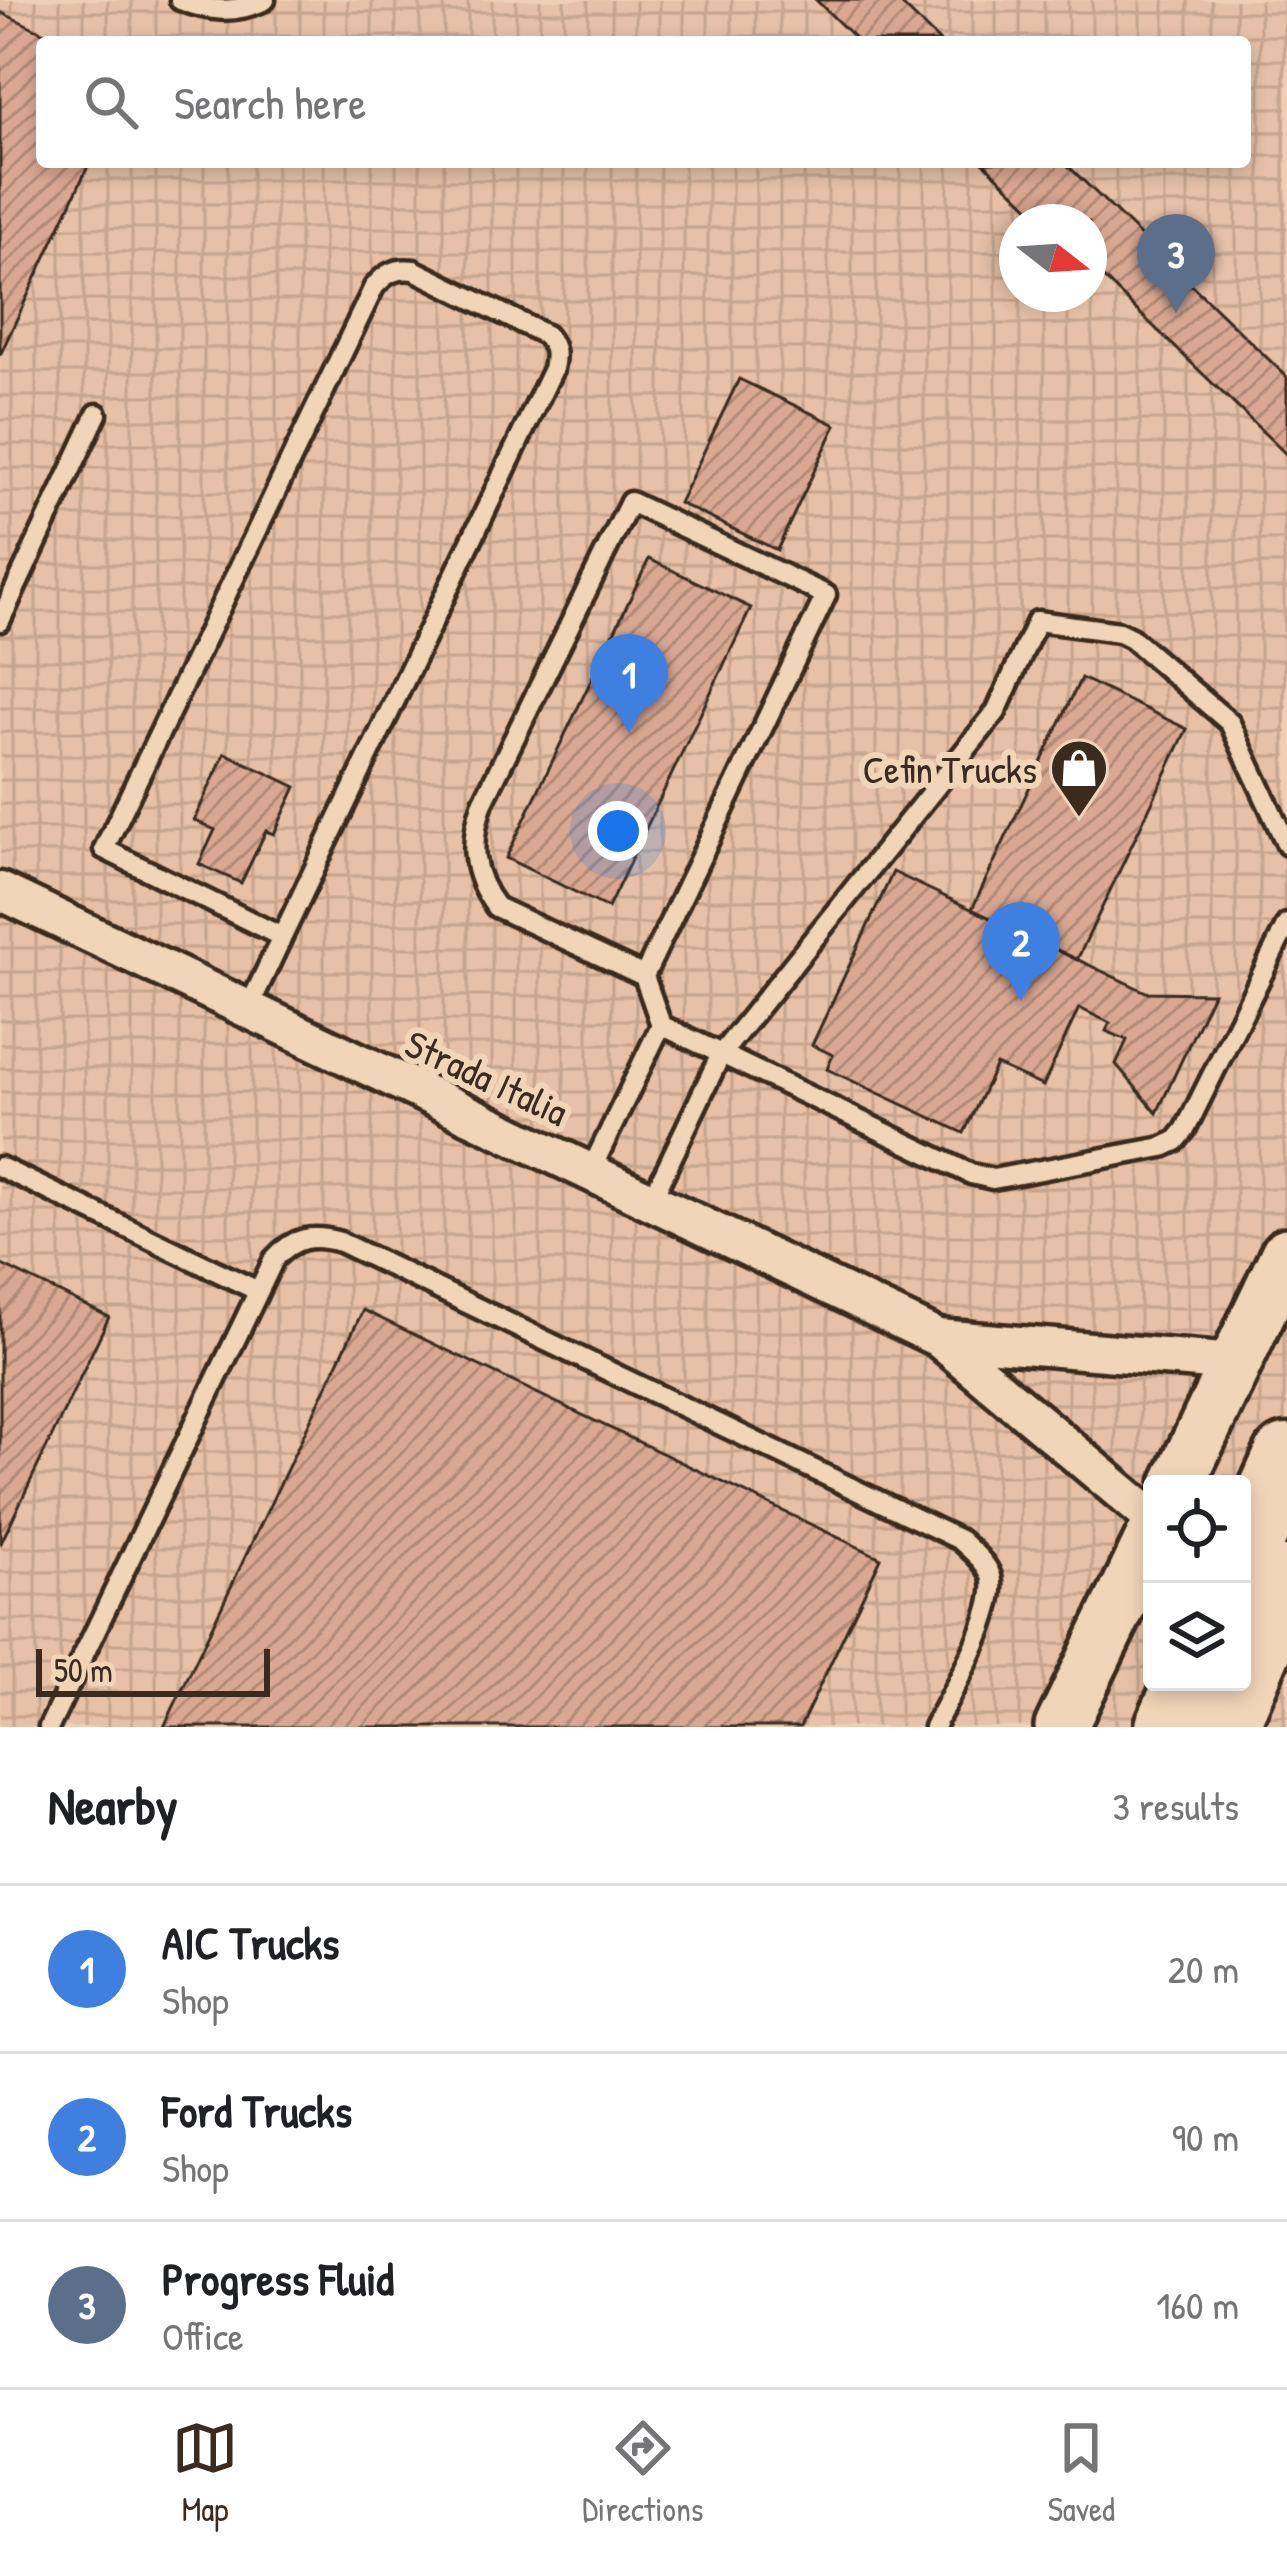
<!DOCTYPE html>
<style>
:root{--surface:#fff;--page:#f2f2f2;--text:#202124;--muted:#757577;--line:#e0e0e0;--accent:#3b2a1e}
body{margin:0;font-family:"Patrick Hand",sans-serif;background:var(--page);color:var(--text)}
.controls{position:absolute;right:36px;bottom:36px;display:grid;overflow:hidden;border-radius:12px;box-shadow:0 6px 18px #0003}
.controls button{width:108px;height:108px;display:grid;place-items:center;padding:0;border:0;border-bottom:3px solid var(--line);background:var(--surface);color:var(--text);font:60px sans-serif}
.compass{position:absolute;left:999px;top:204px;width:108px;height:108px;border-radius:50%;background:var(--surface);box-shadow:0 6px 18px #0003;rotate:107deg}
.scale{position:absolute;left:36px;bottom:30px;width:234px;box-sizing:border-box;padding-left:12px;border:6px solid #3b2a1e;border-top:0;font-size:33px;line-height:42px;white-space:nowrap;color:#3b2a1e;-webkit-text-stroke:9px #f1d5b8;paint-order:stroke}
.you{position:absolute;left:618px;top:831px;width:42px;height:42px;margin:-30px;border:9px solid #fff;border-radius:50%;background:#1a73e8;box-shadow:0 0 0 18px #1a73e833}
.badge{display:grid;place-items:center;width:78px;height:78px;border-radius:50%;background:var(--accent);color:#fff;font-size:39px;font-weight:700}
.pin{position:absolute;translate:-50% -99px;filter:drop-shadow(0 3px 6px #0008)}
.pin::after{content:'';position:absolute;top:63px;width:42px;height:36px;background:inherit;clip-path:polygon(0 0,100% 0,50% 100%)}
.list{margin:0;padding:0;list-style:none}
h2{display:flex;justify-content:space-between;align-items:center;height:156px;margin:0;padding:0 48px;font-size:51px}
h2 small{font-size:39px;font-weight:400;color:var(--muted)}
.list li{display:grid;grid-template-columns:78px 1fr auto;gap:36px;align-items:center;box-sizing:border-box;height:168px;padding:0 48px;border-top:3px solid var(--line)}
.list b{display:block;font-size:45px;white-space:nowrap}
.list p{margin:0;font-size:39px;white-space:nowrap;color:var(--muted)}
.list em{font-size:39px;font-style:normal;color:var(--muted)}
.icon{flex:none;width:66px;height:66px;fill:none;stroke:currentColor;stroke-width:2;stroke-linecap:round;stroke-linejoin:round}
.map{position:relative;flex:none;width:1287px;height:1727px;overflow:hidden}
.search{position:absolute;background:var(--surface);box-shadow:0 6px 18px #0003;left:36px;right:36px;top:36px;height:132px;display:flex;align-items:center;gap:30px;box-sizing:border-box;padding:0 42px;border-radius:12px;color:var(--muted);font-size:45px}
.sheet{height:660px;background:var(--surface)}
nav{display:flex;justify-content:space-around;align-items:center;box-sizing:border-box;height:168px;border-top:3px solid var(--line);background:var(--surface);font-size:33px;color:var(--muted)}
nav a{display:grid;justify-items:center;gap:6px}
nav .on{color:var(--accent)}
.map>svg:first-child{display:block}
</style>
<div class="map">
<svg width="1287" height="1727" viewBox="0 0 1287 1727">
<defs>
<pattern id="industrial-grid" width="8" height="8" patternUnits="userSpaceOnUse" patternTransform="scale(3)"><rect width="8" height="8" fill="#e6c0a7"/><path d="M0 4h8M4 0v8" fill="none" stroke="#c6a58f"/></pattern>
<pattern id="building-hatch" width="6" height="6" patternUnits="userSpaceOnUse" patternTransform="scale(3)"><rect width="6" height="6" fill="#d9a892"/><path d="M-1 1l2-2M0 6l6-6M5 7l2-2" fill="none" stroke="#b18977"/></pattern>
</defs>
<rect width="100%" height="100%" fill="#f1cfb4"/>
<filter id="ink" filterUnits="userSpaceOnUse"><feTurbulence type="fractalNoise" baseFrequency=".00833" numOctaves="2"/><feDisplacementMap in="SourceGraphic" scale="24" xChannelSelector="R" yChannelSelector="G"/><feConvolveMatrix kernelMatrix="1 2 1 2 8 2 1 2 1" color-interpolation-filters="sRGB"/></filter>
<g filter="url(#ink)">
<path fill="url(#industrial-grid)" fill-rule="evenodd" d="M0,0H1287V1727H0ZM42,42H1245V162H42ZM1017,222H1089V294H1017ZM1152,1484H1242V1682H1152Z"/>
<path fill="url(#building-hatch)" stroke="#3b2a1e" stroke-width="3" d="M816,0H897L940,42H859Z
M0,12L64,42H42V162H90L0,355Z
M983,162H1064L1287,377V455L1089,264V222H1045Z
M739,379L836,425L777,550L679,503Z
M649,559L751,608L608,908L506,858Z
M1081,678L1187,729L1077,960L972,909Z
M225,753L296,787L274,834L266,831L241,883L199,864L215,830L194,820Z
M893,872L1146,992L1213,993L1157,1113L1116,1064L1127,1040L1106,1031L1110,1023L1079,1008L1043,1086L996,1065L964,1133L827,1069L833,1055L812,1045Z
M0,1264L109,1317L0,1545Z
M363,1310L881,1558L800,1727H164Z"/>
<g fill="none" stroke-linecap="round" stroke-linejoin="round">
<defs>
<path id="lane" d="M180,0C210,12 235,14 265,0
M0,621L97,414
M248,1009L282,937L553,369C556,355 556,347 546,335L414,270C395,268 386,273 374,287L104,849L282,937
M661,1025L971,1174L993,1179L1163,1147L1176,1141L1185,1130L1287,924
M0,1167L258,1291
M590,1172L661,1025L644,976L496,907C471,874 469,842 483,802L630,502L826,595L644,976
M651,1201L721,1054L996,712L1037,621L1119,632L1131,638L1230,723L1287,845
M49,1727L274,1259C294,1237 312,1234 340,1242L960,1540C971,1550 986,1562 991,1576C1001,1609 950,1695 934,1727"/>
<path id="street" d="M0,891L938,1338L1152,1518
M938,1338L1234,1363"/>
<path id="secondary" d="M1178,1484L1287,1254
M1061,1727L1152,1538"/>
<path id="highway" d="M1242,1560L1287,1458
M1169,1727L1189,1682
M1224,1727L1287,1580"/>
</defs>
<use href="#lane" stroke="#3b2a1e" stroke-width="27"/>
<use href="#street" stroke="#3b2a1e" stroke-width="45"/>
<use href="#secondary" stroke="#3b2a1e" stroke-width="60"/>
<use href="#highway" stroke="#3b2a1e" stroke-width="75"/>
<use href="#lane" stroke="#f1d5b8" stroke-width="18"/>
<use href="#street" stroke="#f1d5b8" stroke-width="36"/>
<use href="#secondary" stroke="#f1d5b8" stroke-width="51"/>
<use href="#highway" stroke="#f1d5b8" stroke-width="66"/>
</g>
</g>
<defs>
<symbol id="shop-pin" viewBox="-11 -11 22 30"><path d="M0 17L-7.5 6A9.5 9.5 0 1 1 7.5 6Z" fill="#3b2a1e" stroke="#f1d5b8"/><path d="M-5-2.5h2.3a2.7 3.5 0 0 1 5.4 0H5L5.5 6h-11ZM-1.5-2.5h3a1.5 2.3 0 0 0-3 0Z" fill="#fff"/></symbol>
</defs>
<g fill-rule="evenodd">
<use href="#shop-pin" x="1046" y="735" width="66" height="90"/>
</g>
<g text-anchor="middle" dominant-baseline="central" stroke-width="12" stroke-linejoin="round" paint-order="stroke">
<g font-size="39" fill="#3b2a1e" stroke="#f1d5b8" text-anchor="end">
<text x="1037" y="768">Cefin Trucks</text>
</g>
<g font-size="39" fill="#3b2a1e" stroke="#f1d5b8">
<text transform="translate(487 1077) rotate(25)">Strada Italia</text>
</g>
</g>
</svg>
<div class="controls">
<button><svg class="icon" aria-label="locate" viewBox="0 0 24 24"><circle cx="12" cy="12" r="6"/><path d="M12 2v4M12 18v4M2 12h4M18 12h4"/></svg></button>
<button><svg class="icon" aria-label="layers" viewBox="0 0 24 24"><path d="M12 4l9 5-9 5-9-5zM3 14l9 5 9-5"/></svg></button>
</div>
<svg class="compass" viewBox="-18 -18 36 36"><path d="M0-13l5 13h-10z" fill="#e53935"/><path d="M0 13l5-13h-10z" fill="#757577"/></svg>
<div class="scale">50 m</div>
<div class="you"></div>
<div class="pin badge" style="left:629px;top:733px;background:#3f7fe0">1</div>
<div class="pin badge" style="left:1021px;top:1001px;background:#3f7fe0">2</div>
<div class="pin badge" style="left:1176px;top:313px;background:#5c6f8a">3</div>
<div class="search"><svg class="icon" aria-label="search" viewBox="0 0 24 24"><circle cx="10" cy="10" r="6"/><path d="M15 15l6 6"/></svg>Search here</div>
</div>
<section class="sheet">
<h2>Nearby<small>3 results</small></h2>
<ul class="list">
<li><span class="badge" style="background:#3f7fe0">1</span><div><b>AIC Trucks</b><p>Shop</p></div><em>20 m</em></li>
<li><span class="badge" style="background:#3f7fe0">2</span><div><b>Ford Trucks</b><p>Shop</p></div><em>90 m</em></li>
<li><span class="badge" style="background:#5c6f8a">3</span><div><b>Progress Fluid</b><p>Office</p></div><em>160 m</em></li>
</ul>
</section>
<nav>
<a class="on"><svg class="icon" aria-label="map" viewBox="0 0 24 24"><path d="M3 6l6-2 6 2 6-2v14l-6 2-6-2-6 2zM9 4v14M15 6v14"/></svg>Map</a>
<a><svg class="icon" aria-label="directions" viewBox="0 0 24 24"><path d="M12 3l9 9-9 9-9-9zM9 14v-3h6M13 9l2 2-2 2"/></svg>Directions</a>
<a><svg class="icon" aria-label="saved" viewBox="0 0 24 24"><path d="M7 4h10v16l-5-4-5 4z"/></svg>Saved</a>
</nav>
